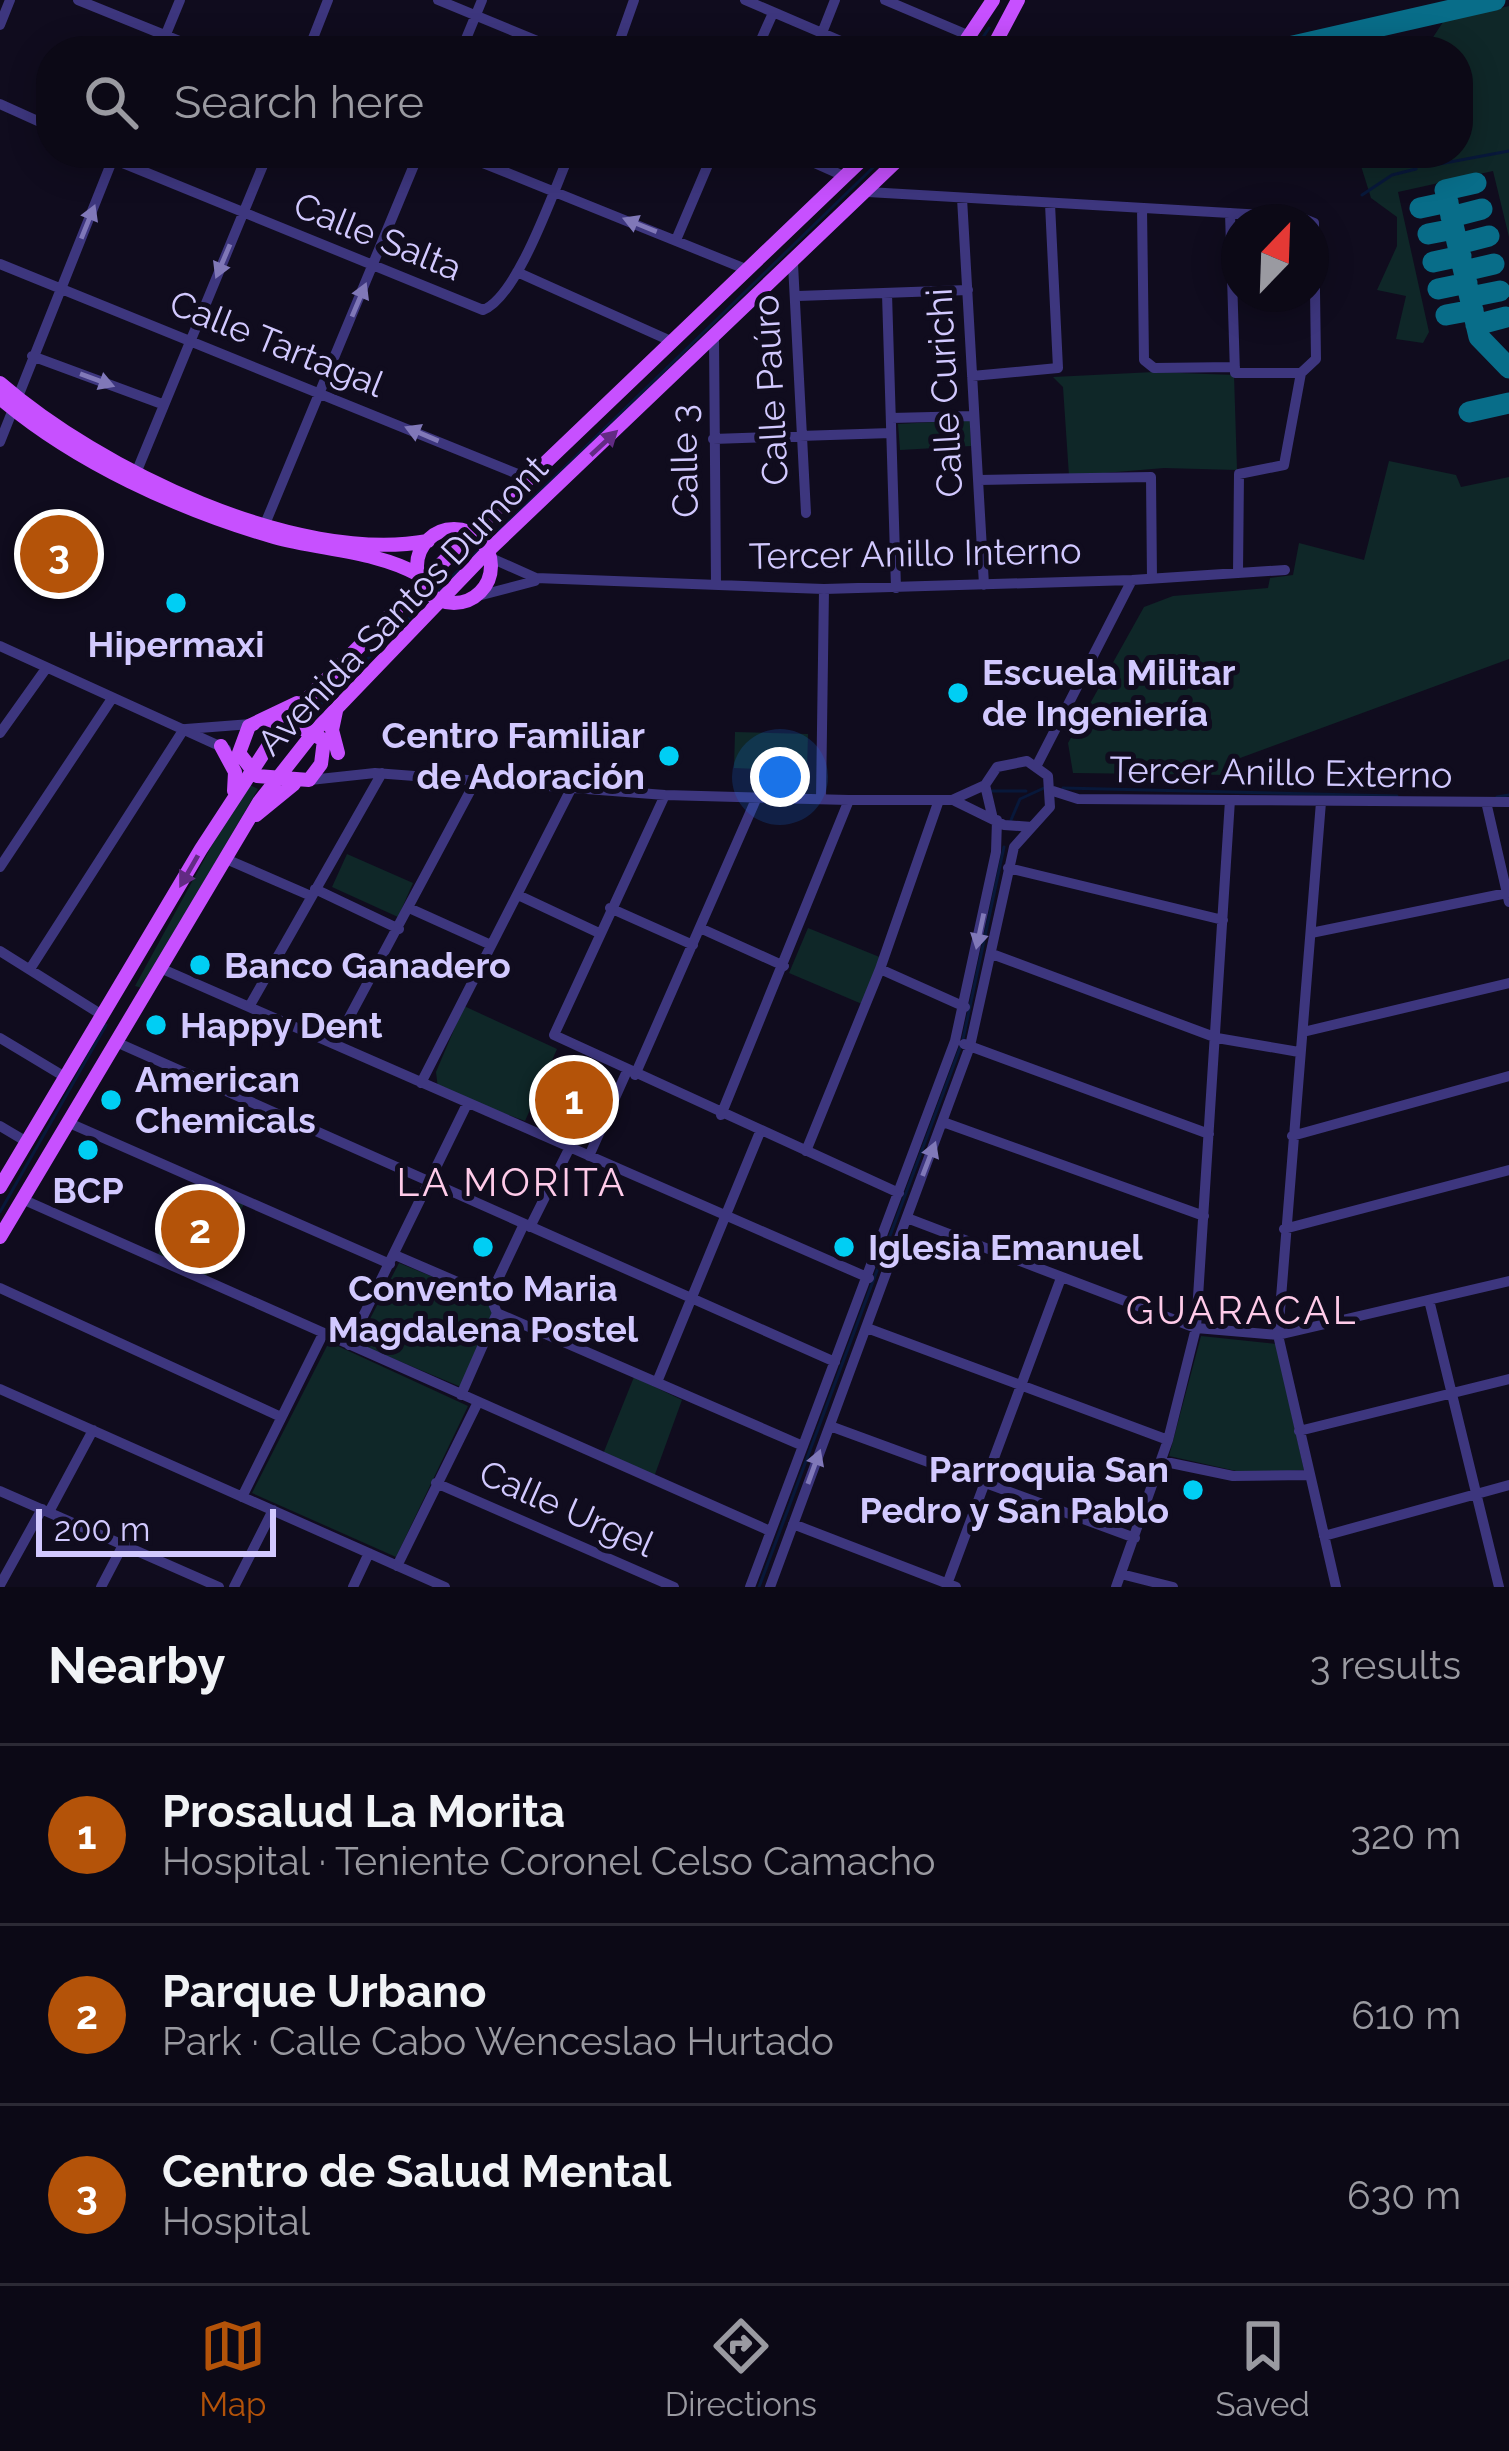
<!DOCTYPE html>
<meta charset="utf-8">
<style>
:root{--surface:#0c0916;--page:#1a1723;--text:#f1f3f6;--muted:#9a9aa1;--line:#2c2a35;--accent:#b45309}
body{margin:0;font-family:Raleway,sans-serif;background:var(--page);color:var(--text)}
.compass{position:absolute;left:1221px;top:204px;width:108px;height:108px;border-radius:50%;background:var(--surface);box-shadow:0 6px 30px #0003;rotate:23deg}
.scale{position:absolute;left:36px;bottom:30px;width:240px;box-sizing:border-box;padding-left:12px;border:6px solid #d2c9ff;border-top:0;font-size:33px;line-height:42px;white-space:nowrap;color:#d2c9ff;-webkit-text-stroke:9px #100c1e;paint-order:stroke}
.you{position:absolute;left:780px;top:777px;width:42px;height:42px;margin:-30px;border:9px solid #fff;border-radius:50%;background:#1a73e8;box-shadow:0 0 0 18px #1a73e833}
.badge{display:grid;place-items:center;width:78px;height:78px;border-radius:50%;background:var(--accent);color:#fff;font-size:39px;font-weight:700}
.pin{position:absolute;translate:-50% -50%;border:6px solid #fff;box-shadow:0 3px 12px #0006}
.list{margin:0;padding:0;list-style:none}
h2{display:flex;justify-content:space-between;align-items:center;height:156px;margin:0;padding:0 48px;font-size:51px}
h2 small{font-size:39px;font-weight:400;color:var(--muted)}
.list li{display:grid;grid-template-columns:78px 1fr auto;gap:36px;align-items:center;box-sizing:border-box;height:180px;padding:0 48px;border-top:3px solid var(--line)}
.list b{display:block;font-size:45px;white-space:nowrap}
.list p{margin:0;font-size:39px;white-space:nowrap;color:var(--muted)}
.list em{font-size:39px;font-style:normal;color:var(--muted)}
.icon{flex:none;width:66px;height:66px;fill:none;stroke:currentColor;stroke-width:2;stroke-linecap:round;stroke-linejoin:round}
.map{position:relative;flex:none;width:1509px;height:1587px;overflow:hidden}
.search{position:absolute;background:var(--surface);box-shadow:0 6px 30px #0003;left:36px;right:36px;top:36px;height:132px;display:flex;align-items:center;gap:30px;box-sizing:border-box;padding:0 42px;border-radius:48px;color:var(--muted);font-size:45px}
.sheet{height:696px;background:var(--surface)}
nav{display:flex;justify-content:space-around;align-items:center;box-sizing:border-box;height:168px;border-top:3px solid var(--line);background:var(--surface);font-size:33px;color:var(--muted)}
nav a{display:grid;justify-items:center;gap:6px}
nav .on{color:var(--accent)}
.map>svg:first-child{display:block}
</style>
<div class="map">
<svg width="1509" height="1587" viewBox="0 0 1509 1587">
<rect width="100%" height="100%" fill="#100c1e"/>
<path fill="#0f2728" d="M1509,6V237L1493,171L1398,192L1429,332L1423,343L1396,339L1406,296L1377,290L1397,246V217L1371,198L1357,153H1458V51H1429L1428,45L1443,22Z
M1154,372L1234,375L1237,470L1164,468L1069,476L1063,387L1053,377Z
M970,420L971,446L900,450L898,424Z
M1389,461L1456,475L1461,487L1509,477V659L1232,761L1229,775L1073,773L1068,743L1144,607L1173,596L1268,588L1270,578L1293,575L1299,543L1364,560Z
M735,732L808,734L807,771L734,768Z
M246,783L258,789L142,988L135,986Z
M347,854L413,883L398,917L332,887Z
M808,928L882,958L862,1004L789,973Z
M464,1006L557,1049L525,1121L438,1089L436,1072Z
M197,1182L244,1204L206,1276L158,1254Z
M399,1263L487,1299L493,1314L461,1387L363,1346L360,1338Z
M1201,1336L1276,1344L1304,1470L1245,1473L1169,1456Z
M329,1342L468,1406L396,1557L252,1493Z
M634,1377L682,1400L654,1477L603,1454Z"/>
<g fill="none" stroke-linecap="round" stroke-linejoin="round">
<path stroke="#08183a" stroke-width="3" d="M974,51L989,28
M1434,165L1509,151
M1362,195L1392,175L1416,169
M317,708L888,153
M1063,788L1397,796
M992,791H1026
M1497,797L1509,795
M1011,820L1020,799L1044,788
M963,1039L1004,847
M0,1212L106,1025
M759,1587L960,1048"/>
<path stroke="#086d89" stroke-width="21" d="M1271,51L1495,0
M1476,183L1445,190L1479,337L1509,368
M1420,208L1448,202
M1451,217L1482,209
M1428,234L1454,229
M1458,244L1489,236
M1433,262L1461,256
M1464,271L1494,264
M1438,289L1467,283
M1470,297L1500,291
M1446,315L1473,310
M1476,325L1506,317
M1469,412L1509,403"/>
<path stroke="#3d367e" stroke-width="10" d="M78,0L204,51
M438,0L562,51
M745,0L864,51
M885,0L970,36
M0,25L10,0
M822,33L835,0
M159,51L180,0
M308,51L328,0
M461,51L482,0
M616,51L634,0
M756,51L773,13
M0,104L51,127
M458,153L748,270
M792,153L846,177
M113,159L483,310C518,297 554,189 570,153
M868,192L1299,217L1314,223L1316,359L1301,373L1284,465L1239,474L1238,573
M962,198L984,585
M1142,208L1144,360L1154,368L1235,367
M1230,213L1235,373H1301
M676,240L713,153
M0,264L530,479
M793,264L806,513
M517,272L673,342
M887,294L896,588
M798,296L968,290
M714,338L716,584
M32,356L162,404
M972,376L1058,368L1050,204
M891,418L973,416
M713,439L891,433
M0,442L114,156
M136,473L268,153
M979,480L1151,477L1152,579
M265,524L419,153
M491,558L536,578L824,589L1132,580L1285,570
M474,597L535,581
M0,646L226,749
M186,729L251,724
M0,733L45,670
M1037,765L1132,580
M310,780L375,773L665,795L849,800H952L985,785
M1053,791L1078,799L1509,802
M665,795L554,1035L899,1193
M821,799L824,589
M955,801L1004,825L1032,827
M1321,802L1278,1335L1336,1587
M1487,806L1509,902
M226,859L311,896
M0,867L111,700
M1008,868L1223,920
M315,889L399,929
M518,895L599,933
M409,908L491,945
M610,908L693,945
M700,928L784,966
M1311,933L1507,893
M0,951L102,1015
M992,954L1217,1038L1299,1052
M160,968L869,1278
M30,969L184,729
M880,969L965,1007
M249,1007L382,773
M1303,1032L1509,983
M0,1038L65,1077
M116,1042L835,1362
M335,1044L475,782
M964,1044L1209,1134
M635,1075L757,797
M421,1083L571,789
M721,1115L849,800
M67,1122L390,1264
M943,1122L1204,1216
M0,1126L27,1142
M1292,1136L1509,1076
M806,1151L880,969L939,800
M589,1156L627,1071
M22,1199L770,1531
M907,1218L1196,1328L1278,1335L1509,1281
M530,1227L570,1147
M1284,1229L1509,1170
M395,1255L490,1296L497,1313L803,1446
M0,1288L281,1417
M490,1296L524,1224
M1429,1300L1499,1587
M867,1328L1168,1440
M349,1345L467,1104
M657,1382L760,1132
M0,1389L445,1587
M461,1395L497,1313
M830,1426L1135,1538
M1299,1431L1509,1379
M1161,1461L1233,1476L1308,1475
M436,1483L674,1587
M0,1491L219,1587
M242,1497L323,1334
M49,1512L93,1430
M793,1524L956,1587
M1324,1536L1509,1485
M397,1566L478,1402
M1121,1574L1173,1587
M0,1585L42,1509
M101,1587L123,1545
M234,1587L273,1510
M353,1587L369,1553
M750,1587L955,1041L996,852L997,820
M770,1587L970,1046L1014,847L1050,807L1048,776L1027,761L997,767L985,785L992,815
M946,1587L1061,1278
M1116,1587L1168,1440L1196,1328L1230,800"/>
<path stroke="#c750ff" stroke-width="14" d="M959,51L993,0
M991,51L1018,0
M0,383C99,469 295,565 428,541
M0,398C75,462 180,510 274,537C321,550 377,551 419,575
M417 566a37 37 0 1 1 74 0a37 37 0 1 1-74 0Z
M336,711L332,730L338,753
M262,720L291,723L324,740L321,764L309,780L257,776L239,753L249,726L297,703
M221,746L235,772L234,791
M256,815L294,784
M0,1187L201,849L284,722L472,533L869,153
M0,1237L259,802L314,732L488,551L905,153"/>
</g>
<defs><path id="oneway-solid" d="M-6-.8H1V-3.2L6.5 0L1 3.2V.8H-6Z" transform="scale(3)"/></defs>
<g fill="#8078b8">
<use href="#oneway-solid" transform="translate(88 222) rotate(-68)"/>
<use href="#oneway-solid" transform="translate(640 225) rotate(-158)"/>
<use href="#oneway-solid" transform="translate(223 261) rotate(113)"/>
<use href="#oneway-solid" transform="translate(359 300) rotate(-67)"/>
<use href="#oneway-solid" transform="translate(97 380) rotate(20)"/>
<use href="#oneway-solid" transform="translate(422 434) rotate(-157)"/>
<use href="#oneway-solid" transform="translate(980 931) rotate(102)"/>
<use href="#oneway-solid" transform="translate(929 1159) rotate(-69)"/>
<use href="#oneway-solid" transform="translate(814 1467) rotate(-70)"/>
</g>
<g fill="#622b83">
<use href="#oneway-solid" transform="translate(604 443) rotate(-43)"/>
<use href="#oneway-solid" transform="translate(189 871) rotate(120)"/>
</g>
<g fill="#00cef4" stroke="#100c1e" stroke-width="4.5">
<circle cx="176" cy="603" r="12"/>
<circle cx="958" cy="693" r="12"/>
<circle cx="669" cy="756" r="12"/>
<circle cx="200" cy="965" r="12"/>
<circle cx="156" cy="1025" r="12"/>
<circle cx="111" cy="1100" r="12"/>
<circle cx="88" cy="1150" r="12"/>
<circle cx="483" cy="1247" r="12"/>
<circle cx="844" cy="1247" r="12"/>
<circle cx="1193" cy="1490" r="12"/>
</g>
<g text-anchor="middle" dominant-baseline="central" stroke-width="10" stroke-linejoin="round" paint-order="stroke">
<g font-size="36" fill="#d2c9ff" stroke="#100c1e">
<text transform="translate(378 236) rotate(22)">Calle Salta</text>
<text transform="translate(277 343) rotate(22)">Calle Tartagal</text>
<text transform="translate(770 390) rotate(-93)">Calle Paúro</text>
<text transform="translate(944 393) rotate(-93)">Calle Curichi</text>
<text transform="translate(684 461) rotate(-91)">Calle 3</text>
<text transform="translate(915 553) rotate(-1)">Tercer Anillo Interno</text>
<text transform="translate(402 605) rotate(-46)">Avenida Santos Dumont</text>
<text transform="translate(1281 772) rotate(1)">Tercer Anillo Externo</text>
<text transform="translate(567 1508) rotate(24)">Calle Urgel</text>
</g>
<g font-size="36" font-weight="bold" fill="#d2c9ff" stroke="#100c1e" text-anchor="start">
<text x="176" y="644" text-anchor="middle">Hipermaxi</text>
<text x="982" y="672">Escuela Militar<tspan x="982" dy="41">de Ingeniería</tspan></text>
<text x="645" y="735" text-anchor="end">Centro Familiar<tspan x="645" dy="41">de Adoración</tspan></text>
<text x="224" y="965">Banco Ganadero</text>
<text x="180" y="1025">Happy Dent</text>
<text x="135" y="1079">American<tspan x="135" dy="41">Chemicals</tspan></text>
<text x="88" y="1190" text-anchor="middle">BCP</text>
<text x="868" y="1247">Iglesia Emanuel</text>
<text x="483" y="1288" text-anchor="middle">Convento Maria<tspan x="483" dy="41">Magdalena Postel</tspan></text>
<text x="1169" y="1469" text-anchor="end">Parroquia San<tspan x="1169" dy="41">Pedro y San Pablo</tspan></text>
</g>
<g font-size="39" letter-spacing="3" fill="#ffcbe9" stroke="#100c1e">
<text x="512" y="1182">LA MORITA</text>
<text x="1242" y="1310">GUARACAL</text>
</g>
</g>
</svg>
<svg class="compass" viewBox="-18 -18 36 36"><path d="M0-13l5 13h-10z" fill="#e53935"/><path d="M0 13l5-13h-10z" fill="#9a9aa1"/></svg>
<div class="scale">200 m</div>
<div class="you"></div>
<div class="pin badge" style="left:574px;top:1100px">1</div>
<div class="pin badge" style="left:200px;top:1229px">2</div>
<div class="pin badge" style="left:59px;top:554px">3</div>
<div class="search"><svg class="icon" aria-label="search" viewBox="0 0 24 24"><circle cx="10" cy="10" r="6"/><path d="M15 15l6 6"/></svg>Search here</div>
</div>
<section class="sheet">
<h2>Nearby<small>3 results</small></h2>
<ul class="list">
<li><span class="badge">1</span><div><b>Prosalud La Morita</b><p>Hospital · Teniente Coronel Celso Camacho</p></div><em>320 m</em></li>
<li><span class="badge">2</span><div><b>Parque Urbano</b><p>Park · Calle Cabo Wenceslao Hurtado</p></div><em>610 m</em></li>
<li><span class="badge">3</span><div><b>Centro de Salud Mental</b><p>Hospital</p></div><em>630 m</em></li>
</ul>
</section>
<nav>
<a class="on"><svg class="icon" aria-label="map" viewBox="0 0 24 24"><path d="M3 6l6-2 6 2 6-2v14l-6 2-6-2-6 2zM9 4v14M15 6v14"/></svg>Map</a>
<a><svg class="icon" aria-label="directions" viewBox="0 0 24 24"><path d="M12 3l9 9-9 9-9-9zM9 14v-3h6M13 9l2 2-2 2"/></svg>Directions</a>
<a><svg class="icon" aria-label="saved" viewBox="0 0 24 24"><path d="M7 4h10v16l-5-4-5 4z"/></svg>Saved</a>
</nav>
